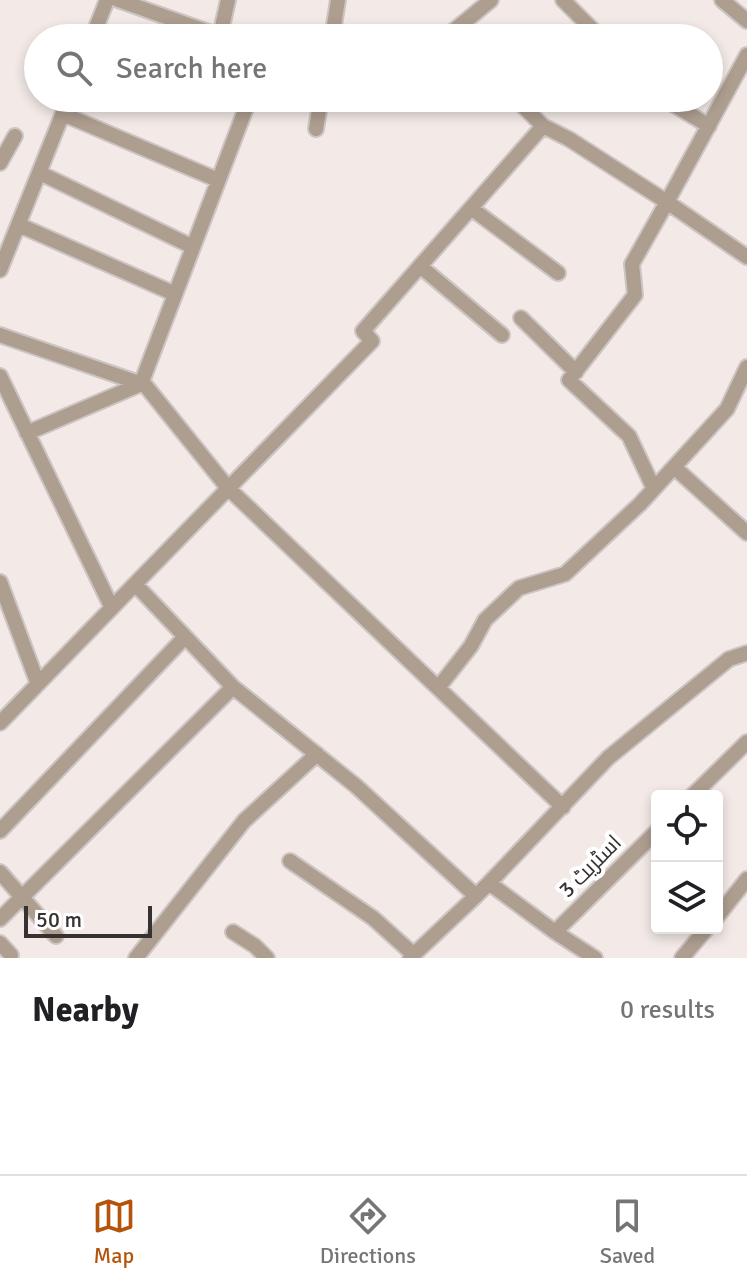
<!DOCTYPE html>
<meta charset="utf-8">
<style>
:root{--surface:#fff;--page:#f6f6f6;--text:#202124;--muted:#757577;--line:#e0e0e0;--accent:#b45309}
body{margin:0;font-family:Signika,Cairo,sans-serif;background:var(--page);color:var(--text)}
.controls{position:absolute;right:24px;bottom:24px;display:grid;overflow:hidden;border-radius:8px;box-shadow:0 4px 12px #0003}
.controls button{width:72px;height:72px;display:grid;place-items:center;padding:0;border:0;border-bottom:2px solid var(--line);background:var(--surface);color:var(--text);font:40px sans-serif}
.scale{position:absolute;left:24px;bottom:20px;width:128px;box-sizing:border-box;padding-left:8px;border:4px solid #363231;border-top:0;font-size:22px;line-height:28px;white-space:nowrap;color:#363231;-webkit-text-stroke:6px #fff;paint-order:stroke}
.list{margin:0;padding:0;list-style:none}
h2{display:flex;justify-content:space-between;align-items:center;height:104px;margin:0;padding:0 32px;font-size:34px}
h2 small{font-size:26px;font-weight:400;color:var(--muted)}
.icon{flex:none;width:44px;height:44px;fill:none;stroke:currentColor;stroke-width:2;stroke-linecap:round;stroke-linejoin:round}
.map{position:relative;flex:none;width:747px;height:958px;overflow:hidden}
.search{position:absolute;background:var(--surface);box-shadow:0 4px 12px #0003;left:24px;right:24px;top:24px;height:88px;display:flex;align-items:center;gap:20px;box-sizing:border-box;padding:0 28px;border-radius:44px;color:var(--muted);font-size:30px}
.sheet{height:216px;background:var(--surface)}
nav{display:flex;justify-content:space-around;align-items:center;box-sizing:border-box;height:112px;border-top:2px solid var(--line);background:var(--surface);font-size:22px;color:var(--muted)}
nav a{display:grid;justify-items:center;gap:4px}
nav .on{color:var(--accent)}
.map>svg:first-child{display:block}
</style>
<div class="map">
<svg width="747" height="958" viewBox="0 0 747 958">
<rect width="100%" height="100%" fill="#f3eae7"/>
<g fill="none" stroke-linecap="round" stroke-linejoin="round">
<defs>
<path id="minor" d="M118,0L220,36L228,0
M563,0L601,38
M722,0L747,21
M92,38L107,0
M332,38L338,0
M456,38L451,33L491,0
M515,98L543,126
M663,98L709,126
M63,114L218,180
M316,129L321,98
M0,163L15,136
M40,173L193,247
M471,208L558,273
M19,225L175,294
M420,266L502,335
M0,270L69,98
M521,318L576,372
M0,335L145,385L228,488L563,807
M0,376L112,608
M27,433L141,384L246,108
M674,467L747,533
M654,489L629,436L569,380L635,295L632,264L667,202L747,257
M0,582L38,684
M438,688L471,646L485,620L519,588L565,574L640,504L727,409L747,367
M0,723L135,584
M692,796L747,742
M0,831L184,638
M290,861L373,918L414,955
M0,872L56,936
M489,883L608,758L729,659L747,653
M717,917L747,879
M0,919L233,687
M233,932L255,946L267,958
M555,932L657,831
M0,943L11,955
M136,958L244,821L317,754
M410,958L476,896
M595,958L555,932L489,883L476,896L356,786L233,687L135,584L372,341L363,331L543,126L569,139L667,202L747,55
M682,958L707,928"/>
</defs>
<use href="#minor" stroke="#cdc5c3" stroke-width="18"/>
<use href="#minor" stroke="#ae9e90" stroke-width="14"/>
</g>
<g text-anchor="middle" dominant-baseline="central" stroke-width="8" stroke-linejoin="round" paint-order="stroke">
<g font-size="22" fill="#363231" stroke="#fff">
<text transform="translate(590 866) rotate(-45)">اسٹریٹ 3</text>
</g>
</g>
</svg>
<div class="controls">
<button><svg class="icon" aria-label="locate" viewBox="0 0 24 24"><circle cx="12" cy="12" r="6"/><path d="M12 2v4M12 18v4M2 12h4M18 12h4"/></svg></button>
<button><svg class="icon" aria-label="layers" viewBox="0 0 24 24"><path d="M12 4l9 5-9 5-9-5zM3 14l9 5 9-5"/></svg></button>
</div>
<div class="scale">50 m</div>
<div class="search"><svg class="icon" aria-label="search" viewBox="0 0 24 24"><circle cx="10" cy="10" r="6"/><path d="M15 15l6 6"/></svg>Search here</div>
</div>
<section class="sheet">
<h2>Nearby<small>0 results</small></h2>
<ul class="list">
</ul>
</section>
<nav>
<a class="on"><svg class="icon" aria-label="map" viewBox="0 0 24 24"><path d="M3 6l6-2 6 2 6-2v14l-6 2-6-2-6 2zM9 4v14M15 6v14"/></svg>Map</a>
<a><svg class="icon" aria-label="directions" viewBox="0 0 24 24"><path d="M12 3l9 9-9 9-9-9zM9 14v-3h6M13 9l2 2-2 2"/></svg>Directions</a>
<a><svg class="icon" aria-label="saved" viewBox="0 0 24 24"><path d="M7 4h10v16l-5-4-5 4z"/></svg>Saved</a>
</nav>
